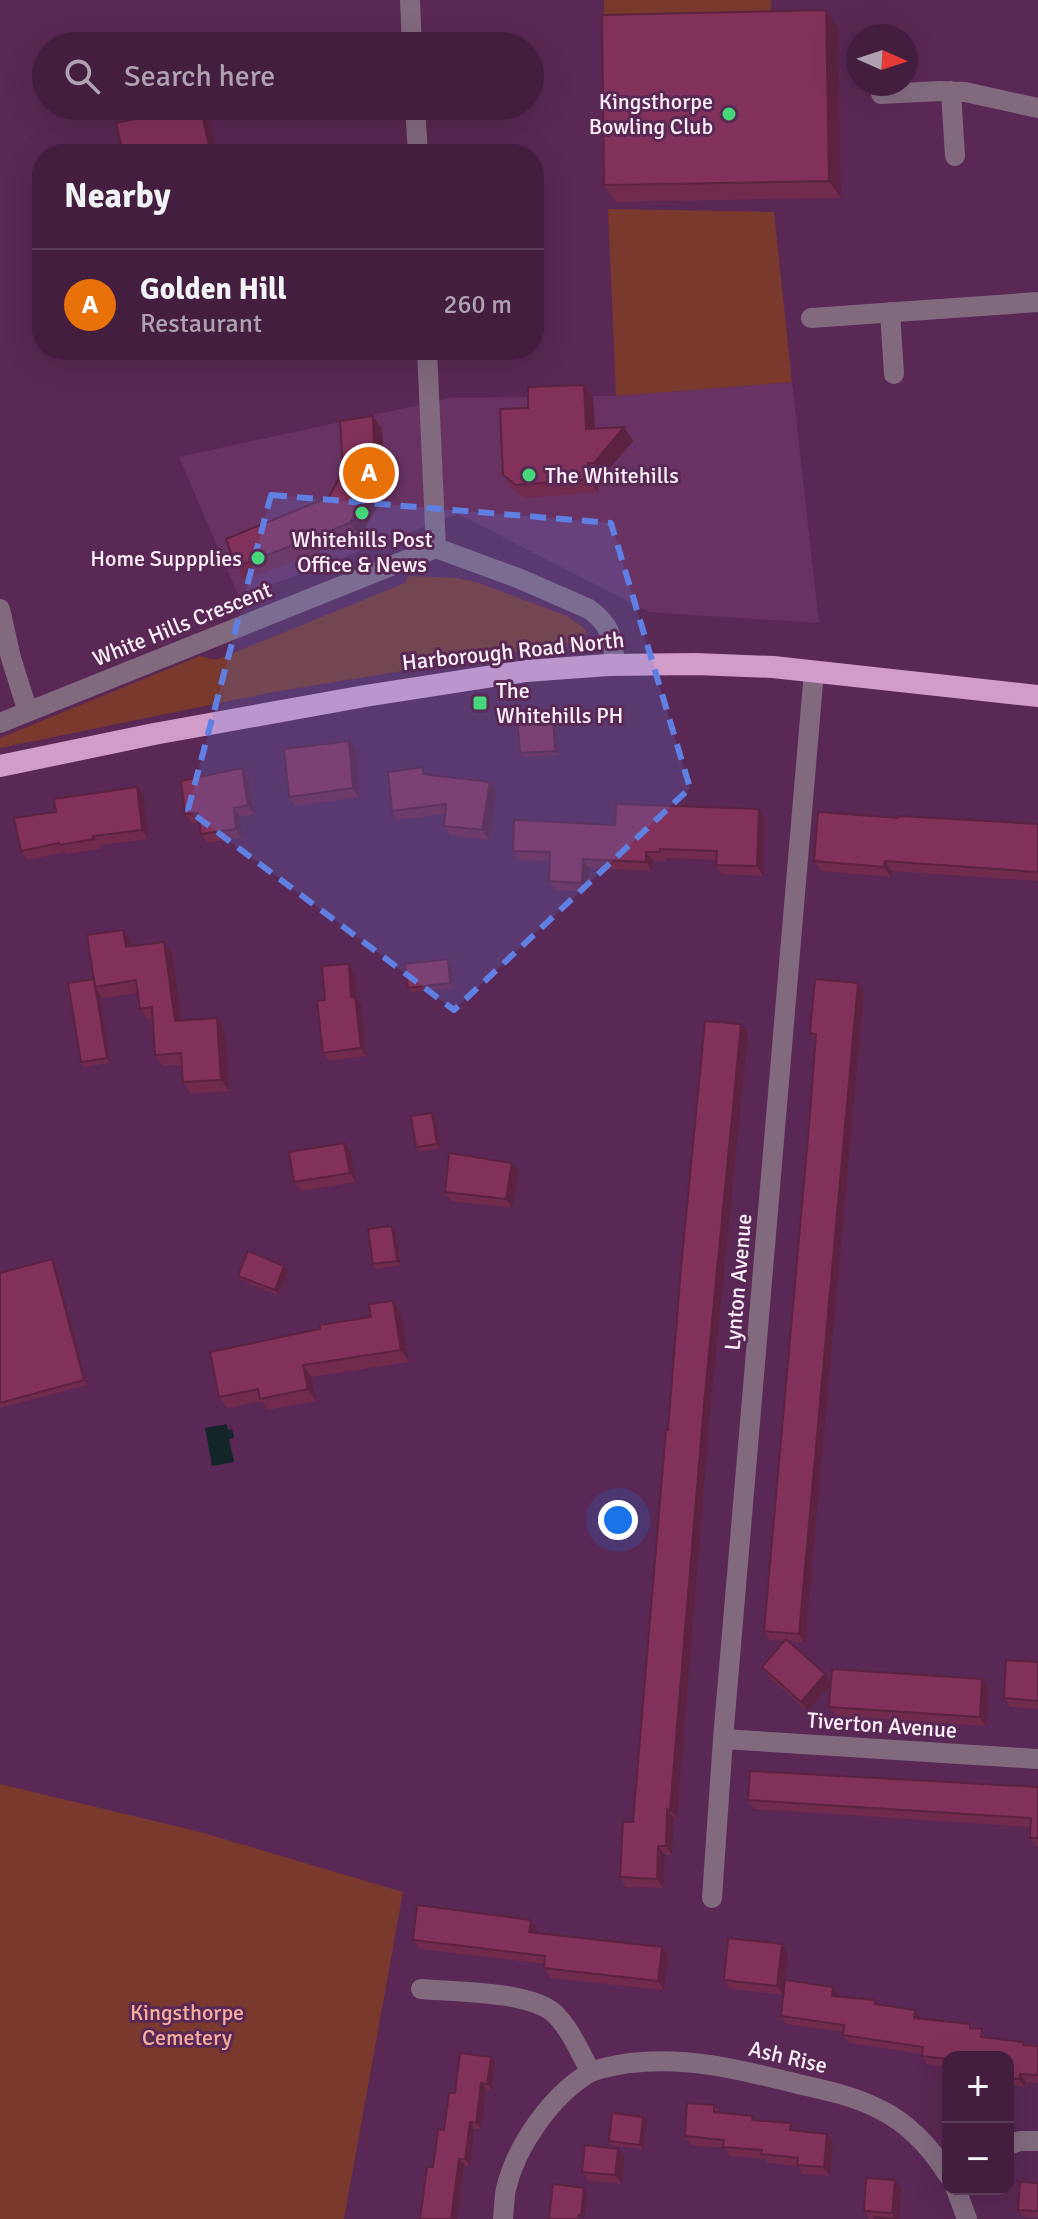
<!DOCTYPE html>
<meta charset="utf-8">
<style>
:root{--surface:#431e3f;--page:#4d2b4a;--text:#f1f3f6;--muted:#afa2b0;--line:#5b3c59;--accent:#ea580c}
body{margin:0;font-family:Signika,sans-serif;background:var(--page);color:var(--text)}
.controls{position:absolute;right:24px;bottom:24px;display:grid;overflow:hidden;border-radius:16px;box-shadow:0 8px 32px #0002}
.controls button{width:72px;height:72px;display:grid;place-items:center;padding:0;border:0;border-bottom:2px solid var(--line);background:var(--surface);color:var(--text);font:40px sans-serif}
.compass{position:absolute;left:846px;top:24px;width:72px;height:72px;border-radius:50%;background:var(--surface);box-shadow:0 8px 32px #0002;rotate:93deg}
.you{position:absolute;left:618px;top:1520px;width:28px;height:28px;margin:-20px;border:6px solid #fff;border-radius:50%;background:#1a73e8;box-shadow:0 0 0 12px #1a73e833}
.badge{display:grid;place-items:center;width:52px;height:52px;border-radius:50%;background:var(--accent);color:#fff;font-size:26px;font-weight:700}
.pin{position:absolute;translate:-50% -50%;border:4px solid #fff;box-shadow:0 2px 8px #0006}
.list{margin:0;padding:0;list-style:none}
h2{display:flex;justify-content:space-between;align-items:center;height:104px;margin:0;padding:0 32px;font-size:34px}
h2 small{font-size:26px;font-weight:400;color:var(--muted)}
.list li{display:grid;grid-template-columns:52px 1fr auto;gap:24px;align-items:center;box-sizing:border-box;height:112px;padding:0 32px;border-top:2px solid var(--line)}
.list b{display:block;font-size:30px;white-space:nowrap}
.list p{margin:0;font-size:26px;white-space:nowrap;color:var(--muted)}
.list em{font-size:26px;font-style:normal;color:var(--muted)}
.icon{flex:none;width:44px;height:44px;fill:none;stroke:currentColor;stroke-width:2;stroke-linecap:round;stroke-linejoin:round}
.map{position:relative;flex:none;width:1038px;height:2219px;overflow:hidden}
.search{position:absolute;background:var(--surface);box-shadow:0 8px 32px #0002;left:32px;top:32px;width:512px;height:88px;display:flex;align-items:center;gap:20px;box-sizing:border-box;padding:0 28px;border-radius:44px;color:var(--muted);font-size:30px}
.panel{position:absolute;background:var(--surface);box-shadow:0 8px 32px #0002;left:32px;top:144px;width:512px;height:216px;border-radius:32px}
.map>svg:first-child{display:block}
</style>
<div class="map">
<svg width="1038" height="2219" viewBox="0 0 1038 2219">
<rect width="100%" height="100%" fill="#592854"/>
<path fill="#683363" d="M792,382L819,623L649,612L458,514L239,597L179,457L451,398L617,396Z"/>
<path fill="#79392d" d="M604,0H771V16L604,18Z
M608,209L774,212L792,382L616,396Z
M408,576L458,578L476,582L567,616L583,627L587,633L577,641L566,644L268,693L0,748V738L200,656L216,660L405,583Z
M0,1784L200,1832L403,1892L344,2219H0Z"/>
<path fill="#142528" d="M227,1424L228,1430L232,1429L234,1438L229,1439L234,1462L212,1466L205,1428Z"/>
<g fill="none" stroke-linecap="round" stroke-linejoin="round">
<path stroke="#826a7e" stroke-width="20" d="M410,0L412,46
M951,91L955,156
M881,94L940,91L965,92L1038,108
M415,106L418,154
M890,312L894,374
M811,318L1038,302
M427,350L436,548
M0,609L11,658L28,712
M0,723L436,548L518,578L589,609C612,626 612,637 615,664
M723,1739L1038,1759
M712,1898L723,1739L814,671
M421,1989C455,1992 531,1991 555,2014C571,2030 580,2053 591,2072
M1008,2145L1020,2141H1038
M956,2189L967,2219
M503,2219C504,2209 504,2198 506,2189C516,2146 551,2096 589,2073C601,2067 618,2065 630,2063C688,2056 742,2070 798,2084C825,2090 854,2096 879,2109C908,2123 931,2148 948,2175"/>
<path stroke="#d19cca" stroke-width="22" d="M0,766L154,734L365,696L526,671L608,665L696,664L773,667L1038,696"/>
</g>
<path fill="#702b4d" d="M838,28L841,198L616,202L604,185Z
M584,385L593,398L595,429L624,427L633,441L603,476L597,477L598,492L525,498L512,488L503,475L528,408Z
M382,429L385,494L360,536L245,580L236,567L329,497Z
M556,720L558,755L523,757L520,753Z
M349,741L356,750L359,797L295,806L289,797Z
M242,768L248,777L254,814L240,817L242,838L207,843L201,834L200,823H192L185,814Z
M428,775L490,782L496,791L489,840L450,835L444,826L445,814L398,820L392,811Z
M144,796L148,839L100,845V849L66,854L65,852L27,860L21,851L56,812Z
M759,809L765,818L763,876L722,874L716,865V860L666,858V861H653L652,871L589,868L588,892L555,890L549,881L550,861L519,860L513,851L615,825Z
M898,818L1038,824V881L892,871L891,877L821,871L814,861Z
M131,941L132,946L172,953L181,1021L217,1018L225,1030L229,1091L191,1094L183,1082L182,1065L163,1066L155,1055L153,1019L148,1020L140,1009L138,993L103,998L99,993L110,1063L84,1067L81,1062L94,979Z
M448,959L451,964L454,988L411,992L408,988Z
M354,972L357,999L361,1005L366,1056L329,1061L323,1053L325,1000Z
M858,983L864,992L805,1643L788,1641L825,1674L831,1683L982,1679L989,1688L986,1726L836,1716L829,1707L831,1684L807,1711L768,1676L762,1667L784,1641L770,1640L764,1631L809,1126L816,1041L810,1033Z
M741,1024L748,1033L710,1413L677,1819L674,1818L672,1855H665L663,1888L626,1887L620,1877L633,1822L668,1430Z
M432,1113L436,1118L440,1148L419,1152L416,1147Z
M344,1143L351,1152L356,1182L301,1191L294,1182Z
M519,1172L512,1208L451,1201L445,1192Z
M392,1226L395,1231L401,1265L376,1269L373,1264Z
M52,1259L55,1264L87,1385L0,1408V1273Z
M288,1271L278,1295L241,1280L238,1276Z
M401,1312L409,1362L311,1377L316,1401L268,1410L262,1401L227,1408L219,1397Z
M1038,1662V1709L1010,1707L1004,1698Z
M1038,1787V1847H1036L1030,1838V1827L754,1809L748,1800Z
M537,1929V1933L662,1947L668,1956L664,1990L550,1978L544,1968L545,1964L420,1949L413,1940Z
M788,1953L785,1980L833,1987L838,1996L878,2005L920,2019L970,2024L974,2028L988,2038L1023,2042L1026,2045L1038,2046V2083L1026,2082L1025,2087L1008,2085V2057H948V2067L927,2064L922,2056V2054L849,2043L843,2035L844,2032L786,2024L781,2016L783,1995L730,1989L724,1980Z
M495,2064L492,2090L486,2089L481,2129H474L470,2166L464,2165L457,2219H420L433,2167L455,2093Z
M714,2105L720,2113L796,2131L827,2134L833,2143L830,2176L803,2174L798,2166L768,2163L765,2159L730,2156L724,2148L691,2145L685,2136Z
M647,2122L643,2149L612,2146L609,2141Z
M625,2158L622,2184L589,2181L582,2172Z
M895,2180L902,2189L899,2219H869L864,2211Z
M1038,2183V2218L1023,2217L1018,2210Z"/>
<path fill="#5b233f" d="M826,10L838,28L841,198L829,181Z
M200,106H206L217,154H211Z
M584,385L593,398L596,442L586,429Z
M373,416L382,429L385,494L360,536L350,523Z
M624,427L633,441L603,476L594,463Z
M588,463L597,477L598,492L589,479Z
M553,715L556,720L558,755L555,751Z
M349,741L356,750L359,797L353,788Z
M242,768L248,777L254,814L248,805Z
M490,782L496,791L489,840L482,830Z
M137,787L144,796L148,839L142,830Z
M234,808L240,817L242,838L236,829Z
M759,809L765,818L763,876L757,866Z
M646,852L653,861L652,871L646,862Z
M583,859L589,868L588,892L582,883Z
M885,861L892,871L891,877L884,867Z
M123,930L131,941L134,958L126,947Z
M164,942L172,953L183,1033L175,1021Z
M448,959L451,964L454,988L450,983Z
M349,964L354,972L357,999L361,1005L366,1056L361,1048L351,997Z
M858,983L864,992L805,1643L799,1634Z
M96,988L99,993L110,1063L107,1058Z
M217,1018L225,1030L229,1091L221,1080Z
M741,1024L748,1033L710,1413L677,1819L670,1810L704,1404Z
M432,1113L436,1118L440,1148L437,1144Z
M344,1143L351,1152L356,1182L350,1173Z
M512,1163L519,1172L512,1208L506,1199Z
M392,1226L395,1231L401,1265L397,1261Z
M52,1259L55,1264L87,1385L84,1380Z
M284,1266L288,1271L278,1295L275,1290Z
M393,1301L401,1312L409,1362L401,1350Z
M303,1365L311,1377L316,1401L308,1389Z
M825,1674L832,1684L807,1711L801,1702Z
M982,1679L989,1688L986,1726L980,1717Z
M667,1809L674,1818L672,1855L666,1846Z
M658,1846L665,1855L663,1888L657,1879Z
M531,1920L537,1929L536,1941L529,1932Z
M782,1944L788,1953L783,1995L777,1986Z
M662,1947L668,1956L664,1990L658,1981Z
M833,1987L839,1995L838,2004L832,1996Z
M915,2010L920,2018L919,2026L914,2018Z
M491,2057L495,2064L492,2090L487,2084Z
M1020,2074L1026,2082L1025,2087L1019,2079Z
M481,2083L486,2089L481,2129L476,2123Z
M643,2117L647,2122L643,2149L640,2145Z
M470,2122L474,2129L470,2166L465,2159Z
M827,2134L833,2143L830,2176L824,2167Z
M618,2149L625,2158L622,2184L615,2175Z
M459,2159L464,2165L457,2219H451Z
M895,2180L902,2189L899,2219H896L892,2213Z
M584,2188L587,2193L584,2219L581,2216Z"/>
<path fill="#82325a" stroke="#5b233f" stroke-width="2" d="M826,10L829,181L604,185L602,15Z
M170,106H200L211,154H123L116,123L172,111Z
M584,385L586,429L624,427L594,463H588L589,479L516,485L503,475L500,409L528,408V387Z
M373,416L375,480L350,523L236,567L226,539L329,497L343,471L340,421Z
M553,715L555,751L520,753L517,717Z
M349,741L353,788L289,797L284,749Z
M423,767V774L490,782L482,830L444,826L446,804L392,811L388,772Z
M242,768L248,805L234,808L236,829L201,834L198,813L185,814L181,781Z
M137,787L142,830L93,836L94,839L60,845L59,843L21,851L14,818L56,812L54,799Z
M616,804L759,809L757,866L716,865L717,851L660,849L659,852H646V862L583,859L582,883L549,881L550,852L513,851L514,820L615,825Z
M818,812L898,818L899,816L1038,824V872L885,861L884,867L814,861Z
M123,930L126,947L164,942L175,1021L217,1018L221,1080L183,1082L181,1053L155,1055L152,1007L140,1009L136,980L95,987L87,935Z
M448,959L450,983L408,988L405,964Z
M349,964L351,997H355L361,1048L323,1053L317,1001L325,1000L322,966Z
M94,979L107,1058L81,1062L68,983Z
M815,979L858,983L799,1634L764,1631L809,1126L816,1034L810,1033Z
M705,1021L741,1024L704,1404L670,1810L667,1809L666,1846H658L657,1879L620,1877L623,1822H633L666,1430H668L681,1268Z
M432,1113L437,1144L416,1147L411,1116Z
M344,1143L350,1173L294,1182L289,1152Z
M449,1153L512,1163L506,1199L445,1192Z
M392,1226L397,1261L373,1264L368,1229Z
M248,1251L284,1266L275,1290L238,1276Z
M52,1259L84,1380L0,1403V1273Z
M393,1301L401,1350L303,1365L308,1389L260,1399L258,1389L219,1397L210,1352L320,1329V1325L371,1317L369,1304Z
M786,1639L825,1674L801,1702L762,1667Z
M1006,1660L1038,1662V1701L1004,1698Z
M832,1669L982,1679L980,1717L829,1707Z
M750,1771L1038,1787V1838H1030L1031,1818L748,1800Z
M417,1905L531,1920L529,1932L662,1947L658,1981L544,1968L545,1956L413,1940Z
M728,1938L782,1944L777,1986L724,1980Z
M785,1980L833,1987L832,1996L875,2000V2004L915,2010L914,2018L970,2024V2028L982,2029L981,2037L1023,2042V2045L1038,2046V2075L1020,2074L1019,2079L1008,2078V2057H948V2059L922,2056L923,2047L843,2035L844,2025L781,2016Z
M460,2053L491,2057L487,2084L481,2083L476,2123L470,2122L465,2159H459L451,2219H420L427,2167H433L438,2129L444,2130L449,2093H455Z
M687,2103L714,2105V2112L753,2116L752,2120L791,2123L790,2130L827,2134L824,2167L797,2165L798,2158L761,2154L762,2150L723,2147L724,2140L685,2136Z
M612,2113L643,2117L640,2145L609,2141Z
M585,2145L618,2149L615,2175L582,2172Z
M866,2178L895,2180L892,2213L864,2211Z
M1020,2182L1038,2183V2211L1018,2210Z
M553,2184L584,2188L581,2216L579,2215L578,2219H549Z
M874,2217L899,2219H874Z"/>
<path fill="#607fe2" fill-opacity="0.2" stroke="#607fe2" stroke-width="6" stroke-dasharray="16 10" stroke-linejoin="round" d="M271,495L611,523L690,788L454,1010L188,810Z"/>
<g fill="#45d77a" stroke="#592854" stroke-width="3">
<circle cx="729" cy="114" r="8"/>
<circle cx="529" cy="475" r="8"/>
<circle cx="362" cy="513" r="8"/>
<circle cx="258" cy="558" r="8"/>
<rect x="472" y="695" width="16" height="16" rx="4"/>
</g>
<g text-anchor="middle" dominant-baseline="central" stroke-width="6" stroke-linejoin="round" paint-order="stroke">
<g font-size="22" fill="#fcf0fa" stroke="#592854" text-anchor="end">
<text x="713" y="101">Kingsthorpe<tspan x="713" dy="25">Bowling Club</tspan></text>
<text x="545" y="475" text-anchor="start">The Whitehills</text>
<text x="362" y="539" text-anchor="middle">Whitehills Post<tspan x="362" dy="25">Office &amp; News</tspan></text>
<text x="242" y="558">Home Suppplies</text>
<text x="496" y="690" text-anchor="start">The<tspan x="496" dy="25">Whitehills PH</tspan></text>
</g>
<g font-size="22" fill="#fcf0fa" stroke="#592854">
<text transform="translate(182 624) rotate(-22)">White Hills Crescent</text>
<text transform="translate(513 651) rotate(-6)">Harborough Road North</text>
<text transform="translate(738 1282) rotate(-85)">Lynton Avenue</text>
<text transform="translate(882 1725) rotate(4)">Tiverton Avenue</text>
<text transform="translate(788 2057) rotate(13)">Ash Rise</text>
</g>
<g font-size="22" fill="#f8ae9f" stroke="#592854">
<text x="187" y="2012">Kingsthorpe<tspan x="187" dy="25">Cemetery</tspan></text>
</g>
</g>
</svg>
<div class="controls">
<button>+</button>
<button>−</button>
</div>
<svg class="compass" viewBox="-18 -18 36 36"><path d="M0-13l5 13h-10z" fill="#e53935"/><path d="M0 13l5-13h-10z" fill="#afa2b0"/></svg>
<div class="you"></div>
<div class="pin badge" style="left:369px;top:473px;background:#e8710a">A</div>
<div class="search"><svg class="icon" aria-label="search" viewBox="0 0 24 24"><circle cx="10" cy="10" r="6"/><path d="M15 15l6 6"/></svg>Search here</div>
<section class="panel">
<h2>Nearby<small></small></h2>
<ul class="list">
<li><span class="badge" style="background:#e8710a">A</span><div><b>Golden Hill</b><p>Restaurant</p></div><em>260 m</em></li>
</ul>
</section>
</div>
